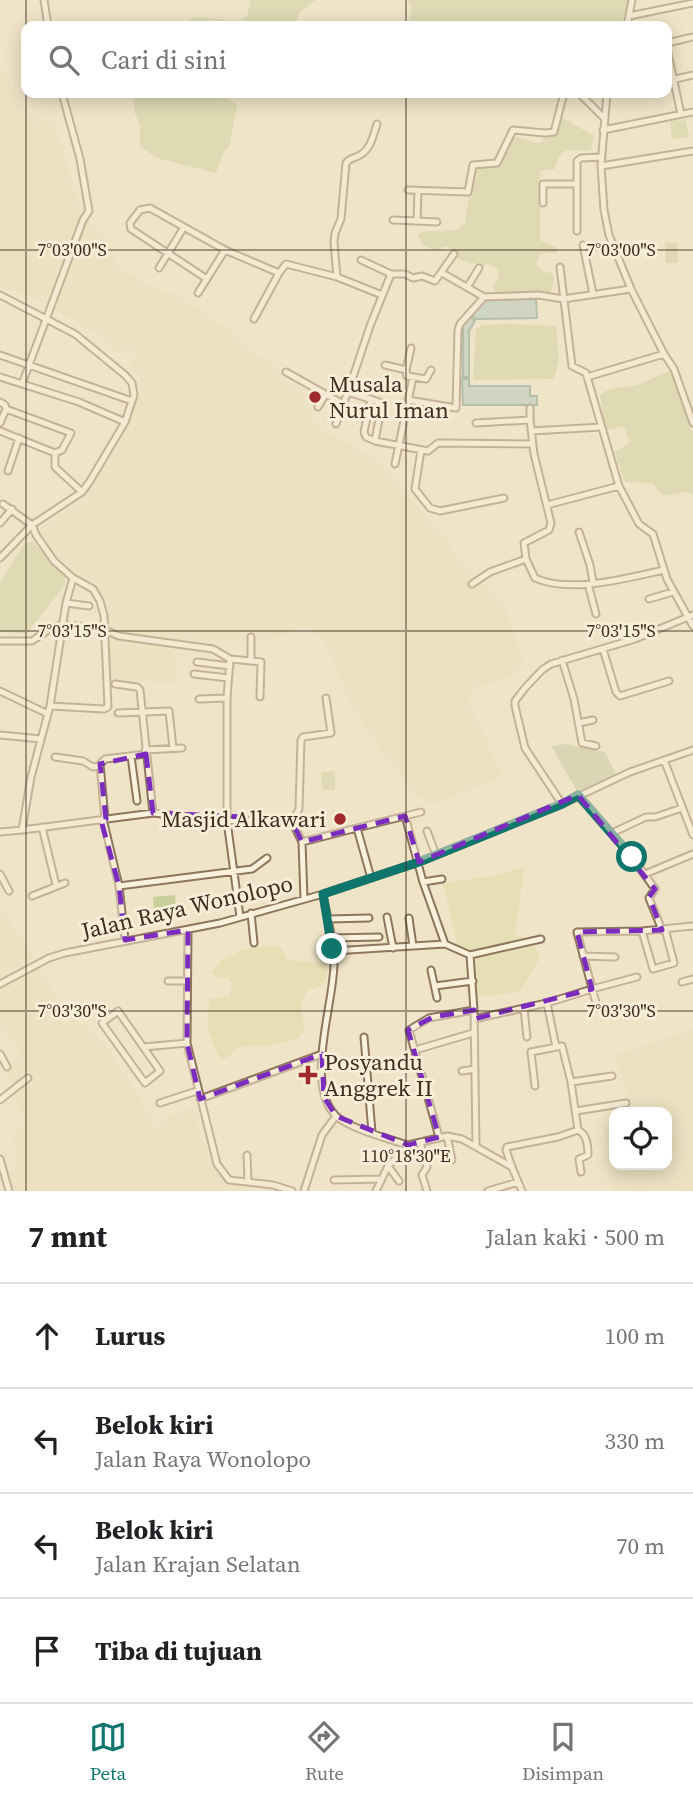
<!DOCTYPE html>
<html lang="id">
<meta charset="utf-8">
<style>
:root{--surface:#fff;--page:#f2f2f2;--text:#202124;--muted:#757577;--line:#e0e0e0;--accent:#0f766e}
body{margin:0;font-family:"Source Serif 4",serif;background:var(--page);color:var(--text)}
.controls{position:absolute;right:21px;bottom:21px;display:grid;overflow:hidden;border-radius:14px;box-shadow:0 4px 18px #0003}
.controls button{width:63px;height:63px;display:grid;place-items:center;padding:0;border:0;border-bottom:2px solid var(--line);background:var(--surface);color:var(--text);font:35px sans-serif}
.stop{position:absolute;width:21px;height:21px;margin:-16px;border:5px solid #0f766e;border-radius:50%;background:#fff}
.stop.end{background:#0f766e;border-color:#fff;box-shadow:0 2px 7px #0008}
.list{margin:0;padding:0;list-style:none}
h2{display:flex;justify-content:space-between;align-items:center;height:91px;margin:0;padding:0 28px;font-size:30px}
h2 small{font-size:23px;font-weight:400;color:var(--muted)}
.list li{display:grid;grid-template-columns:46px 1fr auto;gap:21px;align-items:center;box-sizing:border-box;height:105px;padding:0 28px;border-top:2px solid var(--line)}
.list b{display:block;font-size:26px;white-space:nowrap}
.list p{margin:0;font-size:23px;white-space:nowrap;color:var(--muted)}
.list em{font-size:23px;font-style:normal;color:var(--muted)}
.icon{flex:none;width:38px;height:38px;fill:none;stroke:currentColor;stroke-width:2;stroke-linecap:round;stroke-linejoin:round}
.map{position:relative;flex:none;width:693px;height:1191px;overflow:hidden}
.search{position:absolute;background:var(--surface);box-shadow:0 4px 18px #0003;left:21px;right:21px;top:21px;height:77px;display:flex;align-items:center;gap:18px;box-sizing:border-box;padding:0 24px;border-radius:14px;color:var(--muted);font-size:26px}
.sheet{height:511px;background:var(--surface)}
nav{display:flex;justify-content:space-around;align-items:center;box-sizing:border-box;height:98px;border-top:2px solid var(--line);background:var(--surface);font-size:19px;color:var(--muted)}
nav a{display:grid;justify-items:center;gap:4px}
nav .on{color:var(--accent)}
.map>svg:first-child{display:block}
</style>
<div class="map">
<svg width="693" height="1191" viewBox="0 0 693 1191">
<rect width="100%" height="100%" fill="#f0e4c8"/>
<path fill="#e6deb5" d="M0,68L24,109L40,124L53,118L78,200L94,228L109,240L117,265L155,290L178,295L223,326L284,376L301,394L314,420L327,432L382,463L482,585L502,599L525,666L504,679L477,686L468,701L503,777L432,805L413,793L370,735L351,705L326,645L307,627L268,639L200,641L183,639L178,649L175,684L109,679L108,619L96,591L70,573L34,531L77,504L90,488L127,424L140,395V377L129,363L136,353L128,347L122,354L97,333L25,294L0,287Z
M524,867L515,934L532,942L540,958L519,992L476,997L471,954L458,947L443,883L493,876Z
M0,906L35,960L0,979Z
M265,946H280L287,960L325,963L327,974L324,985L307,991L301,1003L304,1031L298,1038L269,1046H244L234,1050L229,1057L220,1059L208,1030L209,999L229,997L232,985L229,979L217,977L211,973L221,961L245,949Z
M40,968L50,987L83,1026L103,1042L133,1086L157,1128L163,1119L193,1108L205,1148L214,1166L228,1182L251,1191H11L5,1171L21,1164L10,1134L25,1122L6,1076L21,1052L0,1029V989Z
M693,1029V1191H617L610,1186L605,1127L614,1124V1165H667V1112H634L614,1056Z"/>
<path fill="#c9cf9b" d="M251,0H316L300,12L294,26H182L181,23L197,17L239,21L247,16Z
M408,0H635L629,26H407L412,7Z
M188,93C203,98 225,93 237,105L230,145L223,153L216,173L157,158L140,146V125L134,111V94Z
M562,117L594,136L591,150C570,154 562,141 555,169L540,171V240L559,249L557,253H540L536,265L544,272L552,273C556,280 554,285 550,292L546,293H496L493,287C501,276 502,269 487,264L483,267L457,258L453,250L445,246L436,251C429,249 419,243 418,235L424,231L456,230L465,223L473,167L492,165C500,151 503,131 525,139C532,141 534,144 542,142L555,122Z
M686,120L689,137L672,139L670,121Z
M665,243H677L678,263H666Z
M509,324L556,326L559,360L554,379L473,380L476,329L483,325Z
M671,371L693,433V498L692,494L684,492L665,496L658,491L653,483L625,482L614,452L624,447L629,442L624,426L608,430L604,423L600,395C611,386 621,388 633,386C647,384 658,373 671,371Z
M33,542L65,575V585L26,634L3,632L0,630V582L25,543Z
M335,771V790H322L321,772Z
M175,895L176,906L154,908L153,897Z"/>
<path fill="#bfc49a" d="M565,744L605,752L616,775L577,791L551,746Z"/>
<path fill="#a9c4bc" stroke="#6f938a" stroke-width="2" d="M536,299L537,318L476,319L471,316L484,300Z
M469,317L475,321L469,331V377H463V325Z
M462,379H469V386H530V396H537V405H463Z"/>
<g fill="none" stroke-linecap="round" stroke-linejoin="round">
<defs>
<path id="street" d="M44,0L48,26
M629,16L693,3
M627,26L632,0
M667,43L693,37
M667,49L681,114
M667,81L693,75
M579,93L604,118
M607,93L601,166L604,210L609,235L631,289L664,354L674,369L693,423
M603,130L693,112
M601,166L693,151
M408,190L468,192L473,165L497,163L513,130L545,133L554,132L564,93
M543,203V184H576
M393,220L417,221L418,191
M417,221L437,222
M577,231V161L581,158L602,157
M583,245L593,294
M361,260L391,274H405L413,278L422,276L435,281L454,254
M560,267L572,366L586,373L619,486L639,524L653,534L667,579L693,626
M159,268L184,227
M442,273L484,297
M337,277L334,242L335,233L341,219L346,163C350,157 354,159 360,155C371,149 373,136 377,124
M207,279L131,229L130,223L140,210L150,208L225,250L279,273L286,264L337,277L382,295
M468,286L479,268
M198,293L225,250
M0,295L75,334L125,375L132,383L134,395L125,422L90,481L82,492L32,525L0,558
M254,319L279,273
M0,355L132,401
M385,365L406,370L407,376L426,379L431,370
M406,370L411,348
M286,372L343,404L348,392L382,403L375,441L428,451L438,443L532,444
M0,377L79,402L125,422
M587,377L664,354
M22,384L83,220L89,211L80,159L62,93
M348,392L370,326L391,274
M371,399L364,432L366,437L375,441
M408,400L456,408L458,330L460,324L484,297L539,295L563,299L631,289
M0,402L5,405L6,409L0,423
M318,407L325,395
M530,408V420
M6,409L71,433L62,450L55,453
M476,423L530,420L534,454L551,523L549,530L524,543L526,559L535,578C570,594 627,578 664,570
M336,424L343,404
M0,431L55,453V467L82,492
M531,431L602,427
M421,450L415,489L430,508L440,511L504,498
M395,464L413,377
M8,471L19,438
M3,504L32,525L36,535L54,561L73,578L93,589L100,601L104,616L108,707L104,709L50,706
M547,505L619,486
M0,523L12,509
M579,532L590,565L593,582
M73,578L66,603L50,706L31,777L22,830L153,813L227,821L291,819L302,842L304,899
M472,584L490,572L526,559
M588,584L596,614
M649,599L673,592
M66,603L89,606
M0,641H32L51,628L63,624L105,630L119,636L213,649L230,659
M603,649L616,692L620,696L669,681
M230,659L227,698V821L240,917
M230,659L261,662L260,697
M562,660L574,699L582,743L596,746
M251,661V637
M197,662L230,666
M194,674L228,678
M115,684L137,687L140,690L153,813
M0,691L48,714
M199,699L227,698
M118,713L169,711L173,748
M578,723L593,720
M0,735L41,739
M145,750L182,748
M131,756L137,801
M55,757L83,761L93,767L99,766
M664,760L693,835
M578,795L632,857L655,889L649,898L662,930
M562,804L525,748L515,706V701L525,688L542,670L551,664L635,639L693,615
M405,816L423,882L445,944
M105,819L100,764L105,759L146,754
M101,820L104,823L119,886L125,940
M293,820L299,809L301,740L303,737L331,733L326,698
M42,827L56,885
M357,828L421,812
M427,831L436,855
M0,832L22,830
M612,833L646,817H655L682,808
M302,842L357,828L371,878
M0,874L9,891
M645,874L693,854
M423,882L442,879
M119,886L252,869L267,858
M323,894C327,917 334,941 334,963C334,1005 304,1084 336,1116C349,1128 383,1137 401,1143L408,1145L447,1136L462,1139L512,1167L522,1191
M32,896L65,883
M251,913L254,943
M387,917L393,948
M409,918L413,946
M328,919L369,918
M188,930L187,1043L217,1164L229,1180L273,1185L292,1191
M642,931L653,969L674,963L665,929
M331,938L379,937
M333,951L445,944L470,955L541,939
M470,955L474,1010L476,1145
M583,956L615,957
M431,970L437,998
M168,981H186
M682,982L693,979
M0,984L49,958L65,953L220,923L323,894L419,862L562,804L630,772L693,750
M435,986L473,981
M547,1003L556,1047
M596,1003L577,932L642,931L693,926
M524,1009L527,1037
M118,1011L160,1071L145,1083L102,1023Z
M474,1019L547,1003L592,989L637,977
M364,1037L372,1132
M144,1047L187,1043
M415,1050L473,1033
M0,1054L7,1067
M462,1071L475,1069
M571,1082L612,1076
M200,1099L322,1054
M0,1100L28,1078
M160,1103L197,1091
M576,1111L626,1103
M578,1130C587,1134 588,1145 588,1155L579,1159L581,1172
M447,1136L452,1160
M439,1137L409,1030L429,1018L474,1010
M420,1142L427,1167L422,1175L427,1191
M247,1155L248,1182
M0,1159L9,1191
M388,1166L399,1181
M512,1167L506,1150L507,1147L558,1137L578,1130L571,1082L562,1046L531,1052L535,1086
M334,1180L382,1179
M304,1191L322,1135L336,1116
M376,1191L388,1166L408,1146
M488,1191L518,1182"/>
</defs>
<use href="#street" stroke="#8d765c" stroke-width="9"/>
<use href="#street" stroke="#faf1dc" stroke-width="5"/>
</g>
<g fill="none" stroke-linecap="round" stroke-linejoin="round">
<path stroke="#0f766e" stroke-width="9" d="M332,949L323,894L419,862L562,804L578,795L632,857"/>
</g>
<path d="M0 0H693V1191H0ZM146,754L153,813L291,819L302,842L405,816L419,862L578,795L655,889L649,897L662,930L577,932L592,989L474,1019V1010L433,1017L408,1030L439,1137L408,1145L336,1116L324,1097L322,1054L200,1099L187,1043L188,930L125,940L119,886L101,820L106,819L100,764Z" fill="#f0e4c8" fill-opacity=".55" fill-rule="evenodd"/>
<path fill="none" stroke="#7b2cbf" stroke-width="5" stroke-dasharray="14 9" stroke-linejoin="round" d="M146,754L153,813L291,819L302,842L405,816L419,862L578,795L655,889L649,897L662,930L577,932L592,989L474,1019V1010L433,1017L408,1030L439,1137L408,1145L336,1116L324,1097L322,1054L200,1099L187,1043L188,930L125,940L119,886L101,820L106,819L100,764Z"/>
<path fill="none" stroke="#3d2e20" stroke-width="2" stroke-opacity="0.45" d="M26,0V1191M406,0V26M406,93V1191M0,250H693M0,631H693M0,1011H693"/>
<g fill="#9e2a2b" stroke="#f7eed8" stroke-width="2.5">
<circle cx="315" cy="397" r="7"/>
<circle cx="340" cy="819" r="7"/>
<path d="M304.5 1064.5h7v7h7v7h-7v7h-7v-7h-7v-7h7z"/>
</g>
<g text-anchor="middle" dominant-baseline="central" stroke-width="6" stroke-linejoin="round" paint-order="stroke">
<g font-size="23" fill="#3d2e20" stroke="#f7eed8" text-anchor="start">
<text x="329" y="384">Musala<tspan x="329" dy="26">Nurul Iman</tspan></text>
<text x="326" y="819" text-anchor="end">Masjid Alkawari</text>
<text x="324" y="1062">Posyandu<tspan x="324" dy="26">Anggrek II</tspan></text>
</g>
<g font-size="23" fill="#3d2e20" stroke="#f7eed8">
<text transform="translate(187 907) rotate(-13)">Jalan Raya Wonolopo</text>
</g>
</g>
<g font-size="18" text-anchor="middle" fill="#3d2e20" stroke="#f7eed8" stroke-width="6" stroke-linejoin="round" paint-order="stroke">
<text x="72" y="256">7°03'00"S</text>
<text x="621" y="256">7°03'00"S</text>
<text x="72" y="637">7°03'15"S</text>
<text x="621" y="637">7°03'15"S</text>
<text x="72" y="1017">7°03'30"S</text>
<text x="621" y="1017">7°03'30"S</text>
<text x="406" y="1162">110°18'30"E</text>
</g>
</svg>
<div class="controls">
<button><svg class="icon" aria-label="locate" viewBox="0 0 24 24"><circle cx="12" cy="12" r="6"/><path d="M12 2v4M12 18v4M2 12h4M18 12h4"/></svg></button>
</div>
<div class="stop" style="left:632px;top:857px"></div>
<div class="stop end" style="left:332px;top:949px"></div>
<div class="search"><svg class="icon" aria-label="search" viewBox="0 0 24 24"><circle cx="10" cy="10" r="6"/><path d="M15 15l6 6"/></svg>Cari di sini</div>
</div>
<section class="sheet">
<h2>7 mnt<small>Jalan kaki · 500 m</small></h2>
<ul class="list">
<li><svg class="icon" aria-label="ahead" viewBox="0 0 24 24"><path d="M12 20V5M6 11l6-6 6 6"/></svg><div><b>Lurus</b></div><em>100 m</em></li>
<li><svg class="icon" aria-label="left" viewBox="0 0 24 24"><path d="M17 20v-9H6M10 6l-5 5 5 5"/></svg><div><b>Belok kiri</b><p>Jalan Raya Wonolopo</p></div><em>330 m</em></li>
<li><svg class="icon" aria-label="left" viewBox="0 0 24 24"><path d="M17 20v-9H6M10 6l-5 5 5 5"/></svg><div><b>Belok kiri</b><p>Jalan Krajan Selatan</p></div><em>70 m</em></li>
<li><svg class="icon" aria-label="arrive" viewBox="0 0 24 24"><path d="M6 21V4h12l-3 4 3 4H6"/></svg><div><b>Tiba di tujuan</b></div></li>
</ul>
</section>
<nav>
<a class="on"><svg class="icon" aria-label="map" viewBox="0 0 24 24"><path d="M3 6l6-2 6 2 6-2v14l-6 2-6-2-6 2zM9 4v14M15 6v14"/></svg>Peta</a>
<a><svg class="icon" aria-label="directions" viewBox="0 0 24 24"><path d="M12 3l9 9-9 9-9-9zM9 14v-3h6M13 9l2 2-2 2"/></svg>Rute</a>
<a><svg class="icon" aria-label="saved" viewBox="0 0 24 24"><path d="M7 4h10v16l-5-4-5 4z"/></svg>Disimpan</a>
</nav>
